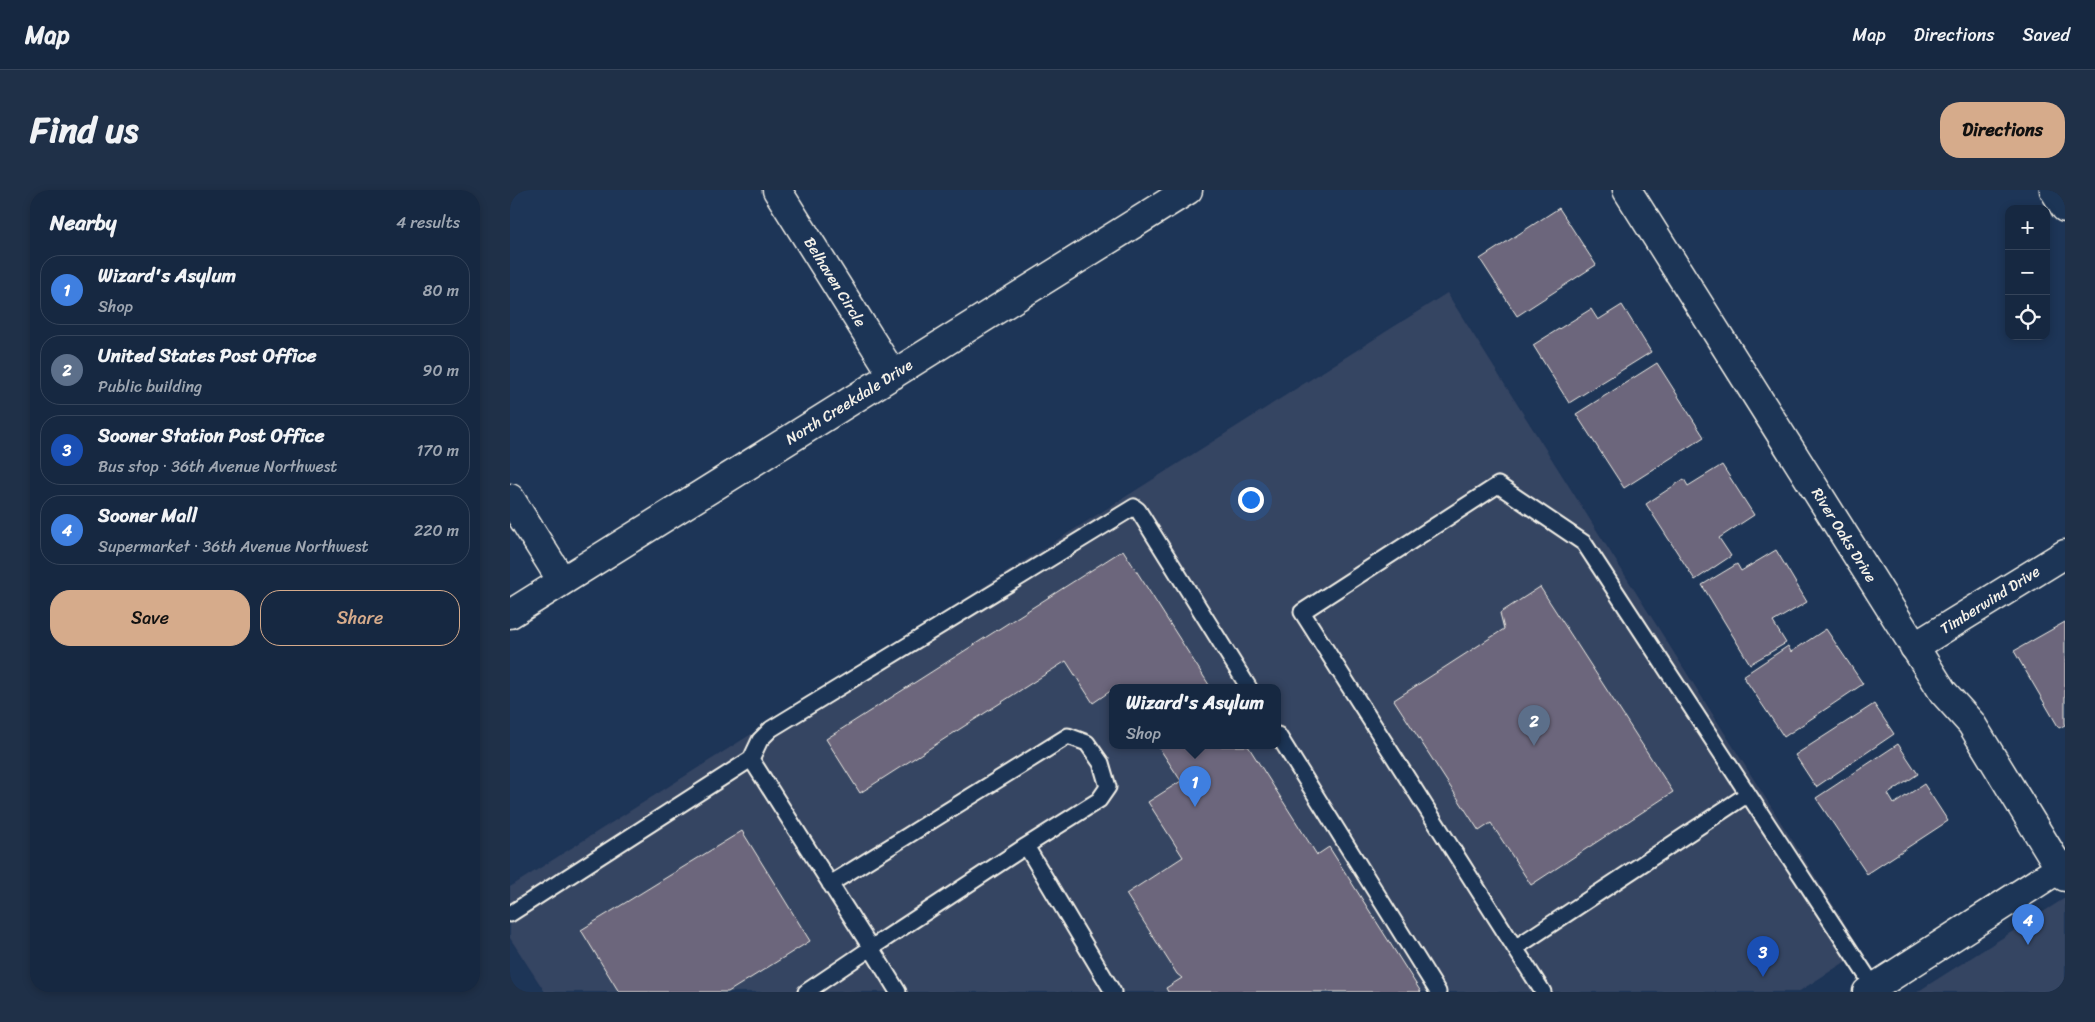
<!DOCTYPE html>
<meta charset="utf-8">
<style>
:root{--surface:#162841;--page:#1f3048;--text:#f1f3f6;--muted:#9ea6b1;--line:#35445a;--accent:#d6ab8b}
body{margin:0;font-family:Sriracha,sans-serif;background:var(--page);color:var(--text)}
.controls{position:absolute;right:15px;top:15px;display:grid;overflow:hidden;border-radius:10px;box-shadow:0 2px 8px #0003}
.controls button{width:45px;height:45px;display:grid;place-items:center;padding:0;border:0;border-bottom:1px solid var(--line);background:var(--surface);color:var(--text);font:25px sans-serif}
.you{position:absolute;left:740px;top:309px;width:18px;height:18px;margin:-12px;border:4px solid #fff;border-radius:50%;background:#1a73e8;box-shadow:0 0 0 8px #1a73e833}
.badge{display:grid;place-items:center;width:32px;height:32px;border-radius:50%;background:var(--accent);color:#fff;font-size:16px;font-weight:700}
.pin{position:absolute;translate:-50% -41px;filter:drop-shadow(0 1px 2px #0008)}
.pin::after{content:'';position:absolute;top:26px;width:18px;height:15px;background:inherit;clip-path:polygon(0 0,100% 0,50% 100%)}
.popup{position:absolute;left:599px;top:494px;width:172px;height:65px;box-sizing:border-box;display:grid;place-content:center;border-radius:10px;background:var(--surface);filter:drop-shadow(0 1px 4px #0005);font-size:16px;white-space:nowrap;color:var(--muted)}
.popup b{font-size:19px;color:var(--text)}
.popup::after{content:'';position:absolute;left:50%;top:100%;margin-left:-10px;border:10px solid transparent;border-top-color:var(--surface)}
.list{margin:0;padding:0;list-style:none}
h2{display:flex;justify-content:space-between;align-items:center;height:65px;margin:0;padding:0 20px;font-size:21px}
h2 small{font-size:16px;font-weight:400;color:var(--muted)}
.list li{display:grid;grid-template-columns:32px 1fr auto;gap:15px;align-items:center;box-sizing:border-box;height:70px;margin:0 10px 10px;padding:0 10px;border:1px solid var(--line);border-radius:20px}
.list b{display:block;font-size:19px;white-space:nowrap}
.list p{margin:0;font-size:16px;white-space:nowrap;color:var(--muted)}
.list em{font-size:16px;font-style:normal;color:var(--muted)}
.actions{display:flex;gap:10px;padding:15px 20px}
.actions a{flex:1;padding:11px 0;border:1px solid var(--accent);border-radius:20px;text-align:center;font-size:18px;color:var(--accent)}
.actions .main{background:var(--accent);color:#111}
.icon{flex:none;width:28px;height:28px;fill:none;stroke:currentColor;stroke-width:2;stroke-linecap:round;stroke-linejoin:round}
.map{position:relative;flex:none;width:1555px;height:802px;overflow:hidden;border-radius:20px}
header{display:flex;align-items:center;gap:30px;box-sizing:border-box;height:70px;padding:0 25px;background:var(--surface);border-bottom:1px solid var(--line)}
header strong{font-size:24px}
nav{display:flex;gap:28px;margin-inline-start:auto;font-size:18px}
.intro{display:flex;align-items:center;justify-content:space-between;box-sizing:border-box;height:120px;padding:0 30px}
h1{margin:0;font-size:35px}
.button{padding:12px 22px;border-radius:20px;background:var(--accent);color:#111;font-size:18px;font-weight:700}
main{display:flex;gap:30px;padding:0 30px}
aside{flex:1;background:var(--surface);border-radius:20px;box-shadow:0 2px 8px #0003}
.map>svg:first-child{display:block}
</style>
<header>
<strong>Map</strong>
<nav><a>Map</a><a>Directions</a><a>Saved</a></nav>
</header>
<div class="intro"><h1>Find us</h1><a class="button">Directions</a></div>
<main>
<aside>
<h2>Nearby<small>4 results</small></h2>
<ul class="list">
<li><span class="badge" style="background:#3f7fe0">1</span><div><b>Wizard's Asylum</b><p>Shop</p></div><em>80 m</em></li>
<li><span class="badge" style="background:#5c6f8a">2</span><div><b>United States Post Office</b><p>Public building</p></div><em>90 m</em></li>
<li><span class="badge" style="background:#1a4fb4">3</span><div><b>Sooner Station Post Office</b><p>Bus stop · 36th Avenue Northwest</p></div><em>170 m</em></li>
<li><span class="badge" style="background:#3f7fe0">4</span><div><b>Sooner Mall</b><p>Supermarket · 36th Avenue Northwest</p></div><em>220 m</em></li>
</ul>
<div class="actions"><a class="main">Save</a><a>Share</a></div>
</aside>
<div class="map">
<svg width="1555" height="802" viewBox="0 0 1555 802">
<rect width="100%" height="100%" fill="#1d3557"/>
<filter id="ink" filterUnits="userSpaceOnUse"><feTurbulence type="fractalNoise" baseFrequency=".02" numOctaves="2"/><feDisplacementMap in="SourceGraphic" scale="10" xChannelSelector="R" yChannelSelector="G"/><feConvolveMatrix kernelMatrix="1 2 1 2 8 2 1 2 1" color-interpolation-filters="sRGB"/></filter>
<g filter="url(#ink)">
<path fill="#354462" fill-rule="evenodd" d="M937,103L1352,761L1288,802H35L0,748V697ZM602,498H768V556H602Z
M1555,708V802H1407Z"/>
<path fill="#6c667b" stroke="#f4f1e8" d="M1049,18L1086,75L1007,126L970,69Z
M1112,115L1141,162L1059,213L1023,155L1081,119L1088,130Z
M1147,173L1194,247L1114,298L1066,224Z
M1212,275L1244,325L1209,348L1221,366L1185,390L1136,314L1174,289L1178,296Z
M613,360L701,498H611L609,496L602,498V500L583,513L556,471L350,603L316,549Z
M1266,360L1297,412L1263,432L1276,453L1240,474L1192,395L1227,374L1231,381Z
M1030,397L1163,602L1021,695L981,633L969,641L884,510L994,439L990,423Z
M1555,432V535L1549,538L1504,461Z
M1316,439L1353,494L1274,547L1233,486L1278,456L1281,462Z
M1364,514L1384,544L1306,597L1285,565Z
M1388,554L1408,584L1378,604L1384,614L1414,594L1438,631L1357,684L1306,608Z
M648,556H738L807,665L819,657L911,802H658L656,798L672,788L667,784L616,704L673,667L638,612L671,591Z
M232,641L300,751L218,802H109L71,740Z"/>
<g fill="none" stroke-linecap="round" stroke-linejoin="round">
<defs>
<path id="lane" d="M768,545L928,802
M241,569L250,550L261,539L624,317L628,320L739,498
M320,694L558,546L577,553L591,573L598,597L589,610L516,656
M0,724L241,569L361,758L516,656L603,802
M1005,758L1238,604
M296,802L361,758L388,802
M1033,802L792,422L988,295L1074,353L1364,797"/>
<path id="street" d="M267,0L383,185
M1544,0L1555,18
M0,308L52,391
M0,424L678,0
M1404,457L1555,364"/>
<path id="secondary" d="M1117,0L1433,502L1461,533L1555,687
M1357,802L1555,675"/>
</defs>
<use href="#lane" stroke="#f4f1e8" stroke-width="19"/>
<use href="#street" stroke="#f4f1e8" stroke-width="31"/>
<use href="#secondary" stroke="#f4f1e8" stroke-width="31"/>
<use href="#lane" stroke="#1d3557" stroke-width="15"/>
<use href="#street" stroke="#1d3557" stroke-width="28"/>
<use href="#secondary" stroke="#1d3557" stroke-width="28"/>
</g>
</g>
<g text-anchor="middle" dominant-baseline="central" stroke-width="4.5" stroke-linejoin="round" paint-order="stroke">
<g font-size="15" fill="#f4f1e8" stroke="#1d3557">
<text transform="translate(325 92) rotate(58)">Belhaven Circle</text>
<text transform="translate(339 212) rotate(-32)">North Creekdale Drive</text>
<text transform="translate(1334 345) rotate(58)">River Oaks Drive</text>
<text transform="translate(1480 410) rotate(-32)">Timberwind Drive</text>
</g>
</g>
</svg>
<div class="controls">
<button>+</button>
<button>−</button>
<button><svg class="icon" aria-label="locate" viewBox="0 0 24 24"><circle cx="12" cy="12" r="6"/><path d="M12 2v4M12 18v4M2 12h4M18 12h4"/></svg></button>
</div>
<div class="you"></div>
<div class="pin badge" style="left:685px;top:617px;background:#3f7fe0">1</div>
<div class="popup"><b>Wizard's Asylum</b>Shop</div>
<div class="pin badge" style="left:1024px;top:556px;background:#5c6f8a">2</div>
<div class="pin badge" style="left:1253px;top:787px;background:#1a4fb4">3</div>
<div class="pin badge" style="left:1518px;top:755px;background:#3f7fe0">4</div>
</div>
</main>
